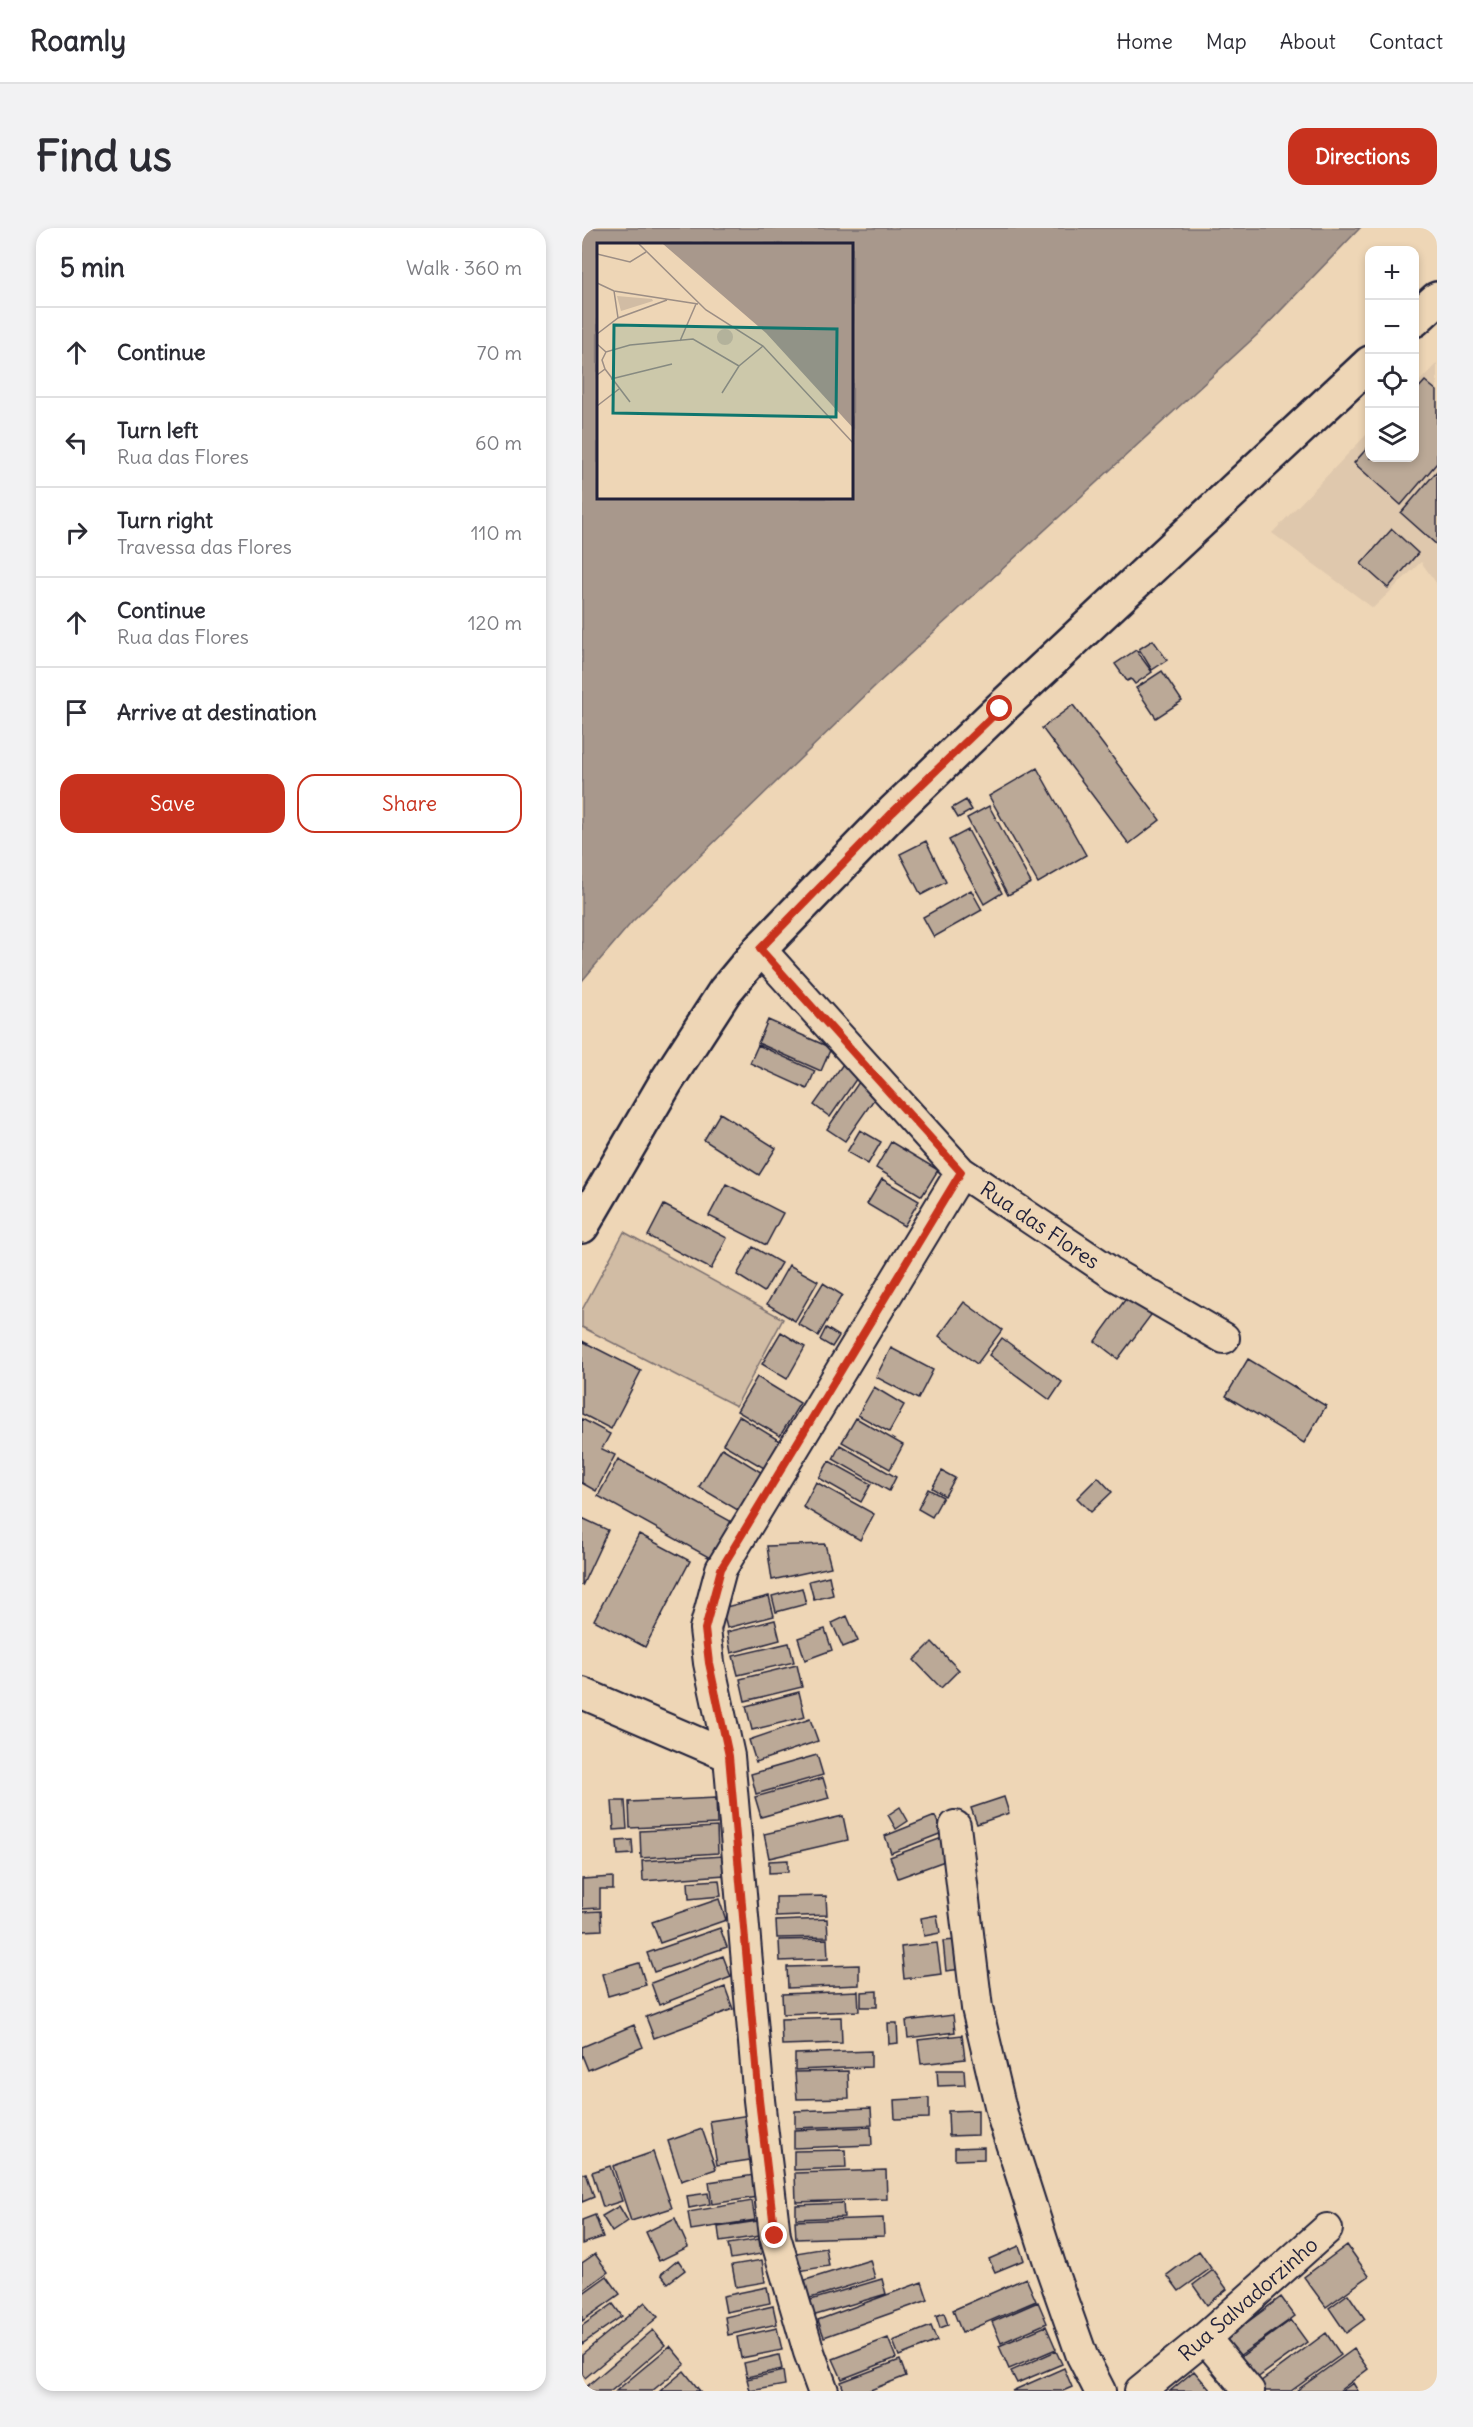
<!DOCTYPE html>
<meta charset="utf-8">
<style>
:root{--surface:#fff;--page:#f2f2f3;--text:#2b2b33;--muted:#7c7c81;--line:#e1e1e2;--accent:#c8321e}
body{margin:0;font-family:Delius,sans-serif;background:var(--page);color:var(--text)}
.controls{position:absolute;right:18px;top:18px;display:grid;overflow:hidden;border-radius:12px;box-shadow:0 3px 9px #0003}
.controls button{width:54px;height:54px;display:grid;place-items:center;padding:0;border:0;border-bottom:2px solid var(--line);background:var(--surface);color:var(--text);font:30px sans-serif}
.stop{position:absolute;width:18px;height:18px;margin:-14px;border:4px solid #c8321e;border-radius:50%;background:#fff}
.stop.end{background:#c8321e;border-color:#fff;box-shadow:0 2px 6px #0008}
.list{margin:0;padding:0;list-style:none}
h2{display:flex;justify-content:space-between;align-items:center;height:78px;margin:0;padding:0 24px;font-size:26px}
h2 small{font-size:20px;font-weight:400;color:var(--muted)}
.list li{display:grid;grid-template-columns:39px 1fr auto;gap:18px;align-items:center;box-sizing:border-box;height:90px;padding:0 24px;border-top:2px solid var(--line)}
.list b{display:block;font-size:22px;white-space:nowrap}
.list p{margin:0;font-size:20px;white-space:nowrap;color:var(--muted)}
.list em{font-size:20px;font-style:normal;color:var(--muted)}
.actions{display:flex;gap:12px;padding:18px 24px}
.actions a{flex:1;padding:14px 0;border:2px solid var(--accent);border-radius:18px;text-align:center;font-size:21px;color:var(--accent)}
.actions .main{background:var(--accent);color:#fff}
.icon{flex:none;width:33px;height:33px;fill:none;stroke:currentColor;stroke-width:2;stroke-linecap:round;stroke-linejoin:round}
.map{position:relative;flex:none;width:855px;height:2163px;overflow:hidden;border-radius:18px}
header{display:flex;align-items:center;gap:36px;box-sizing:border-box;height:84px;padding:0 30px;background:var(--surface);border-bottom:2px solid var(--line)}
header strong{font-size:28px}
nav{display:flex;gap:33px;margin-inline-start:auto;font-size:21px}
.intro{display:flex;align-items:center;justify-content:space-between;box-sizing:border-box;height:144px;padding:0 36px}
h1{margin:0;font-size:42px}
.button{padding:15px 27px;border-radius:18px;background:var(--accent);color:#fff;font-size:21px;font-weight:700}
main{display:flex;gap:36px;padding:0 36px}
aside{flex:1;background:var(--surface);border-radius:18px;box-shadow:0 3px 9px #0003}
.map>svg:first-child{display:block}
</style>
<header>
<strong>Roamly</strong>
<nav><a>Home</a><a>Map</a><a>About</a><a>Contact</a></nav>
</header>
<div class="intro"><h1>Find us</h1><a class="button">Directions</a></div>
<main>
<aside>
<h2>5 min<small>Walk · 360 m</small></h2>
<ul class="list">
<li><svg class="icon" aria-label="ahead" viewBox="0 0 24 24"><path d="M12 20V5M6 11l6-6 6 6"/></svg><div><b>Continue</b></div><em>70 m</em></li>
<li><svg class="icon" aria-label="left" viewBox="0 0 24 24"><path d="M17 20v-9H6M10 6l-5 5 5 5"/></svg><div><b>Turn left</b><p>Rua das Flores</p></div><em>60 m</em></li>
<li><svg class="icon" aria-label="right" viewBox="0 0 24 24"><path d="M7 20v-9h11M14 6l5 5-5 5"/></svg><div><b>Turn right</b><p>Travessa das Flores</p></div><em>110 m</em></li>
<li><svg class="icon" aria-label="ahead" viewBox="0 0 24 24"><path d="M12 20V5M6 11l6-6 6 6"/></svg><div><b>Continue</b><p>Rua das Flores</p></div><em>120 m</em></li>
<li><svg class="icon" aria-label="arrive" viewBox="0 0 24 24"><path d="M6 21V4h12l-3 4 3 4H6"/></svg><div><b>Arrive at destination</b></div></li>
</ul>
<div class="actions"><a class="main">Save</a><a>Share</a></div>
</aside>
<div class="map">
<svg width="855" height="2163" viewBox="0 0 855 2163">
<rect width="100%" height="100%" fill="#eed6b6"/>
<filter id="ink" filterUnits="userSpaceOnUse"><feTurbulence type="fractalNoise" baseFrequency=".0167" numOctaves="2"/><feDisplacementMap in="SourceGraphic" scale="12" xChannelSelector="R" yChannelSelector="G"/><feConvolveMatrix kernelMatrix="1 2 1 2 8 2 1 2 1" color-interpolation-filters="sRGB"/></filter>
<g filter="url(#ink)">
<path fill="#dfc8ad" d="M855,135V356L839,334L791,380L690,305L787,204L788,230H832L833,158Z"/>
<path fill="#d1bca4" stroke="#7a6f70" stroke-width="1.5" d="M42,1004L201,1091L154,1178L0,1099V1082Z"/>
<path fill="#a8988c" stroke="#72696c" stroke-width="1.5" fill-rule="evenodd" d="M0,0H778L676,106L291,460L50,694L0,753ZM16,16H270V270H16Z"/>
<path fill="#bba997" stroke="#22223b" stroke-width="1.5" d="M843,153L855,163V235L819,277L772,235L788,217V230H832V165Z
M855,243V317L819,285Z
M810,301L836,325L806,360L779,336Z
M571,412L585,432L570,442L557,421Z
M554,422L570,444L553,456L549,451L545,453L533,436Z
M580,443L600,473L574,490L554,460Z
M491,477L578,592L547,616L460,500Z
M455,540L504,627L456,655L407,568Z
M384,572L390,582L376,590L370,580Z
M407,578L449,655L426,667L385,590Z
M386,602L420,665L402,676L367,612Z
M344,613L364,654L339,667L318,626Z
M389,662L400,682L352,709L341,689Z
M186,792L249,820L239,843L176,815Z
M176,817L233,843L225,861L168,835Z
M261,836L277,847L248,889L232,877Z
M277,854L295,867L263,913L245,901Z
M138,885L194,920L177,947L122,912Z
M278,902L299,914L286,936L265,924Z
M309,914L356,942L340,968L294,940Z
M300,951L337,973L322,998L285,976Z
M144,956L201,985L184,1017L127,988Z
M82,977L145,1010L129,1041L66,1008Z
M171,1019L199,1035L182,1064L155,1047Z
M207,1037L236,1053L213,1093L185,1076Z
M241,1055L260,1067L236,1108L216,1096Z
M548,1065L572,1083L536,1131L513,1113Z
M382,1074L420,1102L395,1136L357,1108Z
M244,1100L257,1108L250,1119L238,1112Z
M199,1104L223,1119L205,1151L180,1136Z
M420,1110L480,1154L468,1172L407,1127Z
M0,1113L59,1143L29,1201L0,1186Z
M309,1120L351,1142L336,1171L294,1149Z
M666,1131L744,1178L722,1215L644,1168Z
M175,1149L218,1175L198,1208L155,1183Z
M292,1159L322,1177L307,1204L276,1187Z
M157,1188L198,1213L182,1240L141,1216Z
M274,1190L321,1217L308,1241L260,1214Z
M0,1191L28,1206L20,1221L33,1227L14,1263L0,1255Z
M258,1217L314,1249L307,1263L251,1231Z
M140,1220L182,1246L159,1284L117,1259Z
M36,1231L150,1294L130,1331L16,1268Z
M247,1233L289,1256L279,1274L237,1250Z
M360,1243L373,1250L363,1268L350,1260Z
M516,1249L530,1264L509,1284L495,1270Z
M234,1254L292,1286L278,1312L221,1279Z
M346,1261L361,1269L350,1289L336,1281Z
M0,1290L26,1302L0,1358Z
M57,1306L108,1333L63,1419L12,1392Z
M243,1316L249,1339L190,1352L185,1318Z
M247,1348L251,1367L232,1372L227,1353Z
M220,1360L224,1376L194,1384L190,1368Z
M187,1368L192,1388L145,1400L140,1380Z
M265,1388L276,1413L261,1419L250,1395Z
M193,1392L198,1412L149,1425L145,1404Z
M243,1401L250,1422L223,1432L216,1410Z
M350,1414L377,1442L359,1460L332,1432Z
M207,1415L212,1434L156,1447L151,1428Z
M215,1437L220,1459L163,1473L158,1451Z
M217,1464L223,1489L170,1502L164,1478Z
M228,1491L236,1513L174,1534L167,1512Z
M235,1527L241,1547L174,1566L169,1546Z
M241,1550L247,1570L179,1589L173,1569Z
M422,1569L427,1585L395,1596L389,1580Z
M134,1570L135,1596L48,1600L47,1574Z
M30,1573H43L45,1601L32,1602Z
M318,1579L326,1593L314,1601L306,1587Z
M261,1588L266,1612L187,1630L182,1606Z
M353,1588L360,1605L309,1625L303,1608Z
M135,1599L136,1625L59,1630L58,1603Z
M360,1610L368,1631L316,1650L308,1629Z
M50,1612L51,1626L36,1627L35,1613Z
M142,1628L143,1647L61,1653L60,1633Z
M206,1632V1644L187,1645V1633Z
M31,1649V1661H18V1680L0,1681V1651Z
M137,1652L139,1668L107,1671L106,1654Z
M244,1668L245,1687L194,1689V1669Z
M137,1671L144,1692L78,1715L70,1694Z
M19,1683L20,1702L0,1703V1684Z
M355,1687L358,1705L342,1708L339,1690Z
M245,1691L246,1709L195,1710L194,1693Z
M138,1700L145,1719L72,1744L65,1725Z
M245,1711L246,1731L198,1733L197,1712Z
M376,1712L379,1741L364,1743L361,1713Z
M355,1715L359,1746L322,1751L319,1719Z
M141,1728L149,1749L77,1777L69,1755Z
M57,1735L64,1757L26,1768L20,1746Z
M277,1737V1757L206,1760L205,1739Z
M143,1759L151,1781L72,1810L64,1789Z
M276,1763L277,1783L201,1786L200,1766Z
M295,1763V1779H279V1764Z
M371,1787L373,1804L326,1810L324,1793Z
M259,1789L260,1815L200,1817L199,1791Z
M306,1795H315L316,1815L307,1816Z
M52,1797L61,1819L6,1842L0,1827V1819Z
M380,1807L383,1831L339,1836L336,1812Z
M289,1823V1839L213,1842V1826Z
M355,1842H382L383,1857L356,1858Z
M266,1843L267,1870L215,1871L213,1844Z
M347,1870V1890L313,1891L312,1872Z
M289,1880L290,1897L213,1900V1883Z
M396,1882V1907L367,1908L366,1883Z
M167,1887L174,1931L135,1937L128,1893Z
M289,1899L290,1917L212,1920V1902Z
M120,1901L134,1941L99,1953L86,1913Z
M402,1919V1931L373,1932V1920Z
M263,1922L264,1940L212,1942V1923Z
M71,1924L90,1980L49,1993L31,1938Z
M28,1938L40,1973L21,1979L10,1944Z
M304,1942L305,1971L214,1974L213,1945Z
M4,1945L12,1969L0,1974V1946Z
M172,1947L175,1969L130,1976L127,1954Z
M126,1965L128,1976L107,1980L105,1968Z
M170,1973L173,1992L109,2002L106,1984Z
M261,1975L262,1989L214,1991V1977Z
M37,1978L46,1993L30,2004L20,1988Z
M13,1987L21,2009L0,2016V1992Z
M93,1990L106,2019L77,2033L64,2004Z
M301,1990L302,2008L214,2011L213,1993Z
M176,1993L178,2008L138,2014L136,1999Z
M177,2011L179,2026L149,2031L146,2016Z
M765,2017L787,2048L744,2079L722,2049Z
M437,2018L442,2032L413,2044L407,2031Z
M244,2020L247,2038L217,2043L214,2025Z
M617,2023L629,2040L597,2063L585,2047Z
M13,2026L26,2044L0,2063V2035Z
M96,2032L103,2042L86,2055L79,2046Z
M180,2032L183,2054L154,2059L150,2037Z
M288,2032L293,2050L222,2072L217,2054Z
M631,2042L645,2061L625,2077L611,2057Z
M25,2048L38,2066L0,2093V2066Z
M444,2050L454,2073L380,2105L371,2082Z
M300,2051L304,2066L227,2089L222,2074Z
M340,2054L346,2072L242,2109L236,2092Z
M185,2059L188,2075L144,2084L141,2068Z
M766,2066L783,2091L764,2105L747,2080Z
M699,2069L713,2088L657,2128L644,2110Z
M63,2074L76,2089L3,2150L0,2146V2126Z
M456,2074L465,2095L419,2115L410,2094Z
M31,2076L40,2088L0,2116V2098Z
M191,2078L195,2096L146,2107L143,2089Z
M362,2085L366,2097L358,2100L354,2088Z
M709,2092L725,2114L671,2153L656,2131Z
M349,2098L355,2113L317,2128L311,2113Z
M464,2098L474,2121L427,2141L417,2118Z
M195,2100L200,2122L159,2130L155,2109Z
M71,2102L83,2117L29,2163H6L3,2160Z
M744,2105L759,2127L709,2163H678L674,2157Z
M306,2110L314,2130L260,2151L251,2131Z
M88,2118L103,2136L70,2163H34Z
M772,2121L786,2141L757,2163H714Z
M474,2123L480,2136L435,2155L429,2143Z
M197,2127L200,2141L165,2149L162,2135Z
M318,2132L324,2148L286,2163H262L259,2154Z
M482,2140L490,2159L481,2163H430Z
M102,2143L118,2163H78Z
M201,2143L203,2157L168,2163L165,2151Z
M612,2143L629,2163H588Z
M771,2155L776,2163H760Z"/>
<g fill="none" stroke-linecap="round" stroke-linejoin="round">
<defs>
<path id="minor" d="M178,721L379,944L533,1047L642,1110
M0,1465L147,1528
M373,1598L395,1780L421,1890L468,2037L500,2128L518,2163
M623,2110L667,2163
M241,2163L227,2124L193,2008L177,1872L147,1528L127,1435L123,1401L139,1341L379,944
M558,2163L623,2110L745,2001"/>
<path id="secondary" d="M832,92L855,71
M0,998L84,854L143,763L178,721L311,584L418,481L788,135"/>
</defs>
<use href="#minor" stroke="#22223b" stroke-width="34"/>
<use href="#secondary" stroke="#22223b" stroke-width="38"/>
<use href="#minor" stroke="#eed6b6" stroke-width="30"/>
<use href="#secondary" stroke="#eed6b6" stroke-width="33"/>
</g>
</g>
<g fill="none" stroke-linecap="round" stroke-linejoin="round" filter="url(#ink)">
<path stroke="#c8321e" stroke-width="8" d="M193,2008L177,1872L147,1528L127,1435L123,1401L139,1341L379,944L178,721L311,584L418,481"/>
</g>
<g text-anchor="middle" dominant-baseline="central" stroke-width="4.5" stroke-linejoin="round" paint-order="stroke">
<g font-size="21" fill="#22223b" stroke="#eed6b6">
<text transform="translate(458 997) rotate(34)">Rua das Flores</text>
<text transform="translate(666 2071) rotate(-41)">Rua Salvadorzinho</text>
</g>
</g>
<g transform="translate(15 15)">
<rect width="256" height="256" fill="#eed6b6"/>
<path d="M20,53L55,56L56,58L24,68ZM120 94a8 8 0 1 1 16 0a8 8 0 1 1-16 0Z" fill="#d1bca4"/>
<path d="M66,1H256V185L169,90Z" fill="#a8988c"/>
<path fill="none" stroke="#9c8e85" stroke-width="1.5" d="M42,1L109,67L166,103L257,201M0,11L33,19L49,9M0,40L17,48L101,61M17,48L21,75M0,91L21,75L70,57M83,98L99,61M0,101L9,109L33,102L96,96L142,123M8,126L33,159M0,132L8,126L5,117L9,109M14,136L75,121M125,150L142,123L166,103M0,163L22,146"/>
<path fill="#0f766e" fill-opacity="0.15" stroke="#0f766e" stroke-width="3" d="M17,82L240,86L239,174L16,170Z"/>
<rect width="256" height="256" fill="none" stroke="#22223b" stroke-width="3"/>
</g>
</svg>
<div class="controls">
<button>+</button>
<button>−</button>
<button><svg class="icon" aria-label="locate" viewBox="0 0 24 24"><circle cx="12" cy="12" r="6"/><path d="M12 2v4M12 18v4M2 12h4M18 12h4"/></svg></button>
<button><svg class="icon" aria-label="layers" viewBox="0 0 24 24"><path d="M12 4l9 5-9 5-9-5zM3 14l9 5 9-5"/></svg></button>
</div>
<div class="stop" style="left:418px;top:481px"></div>
<div class="stop end" style="left:193px;top:2008px"></div>
</div>
</main>
